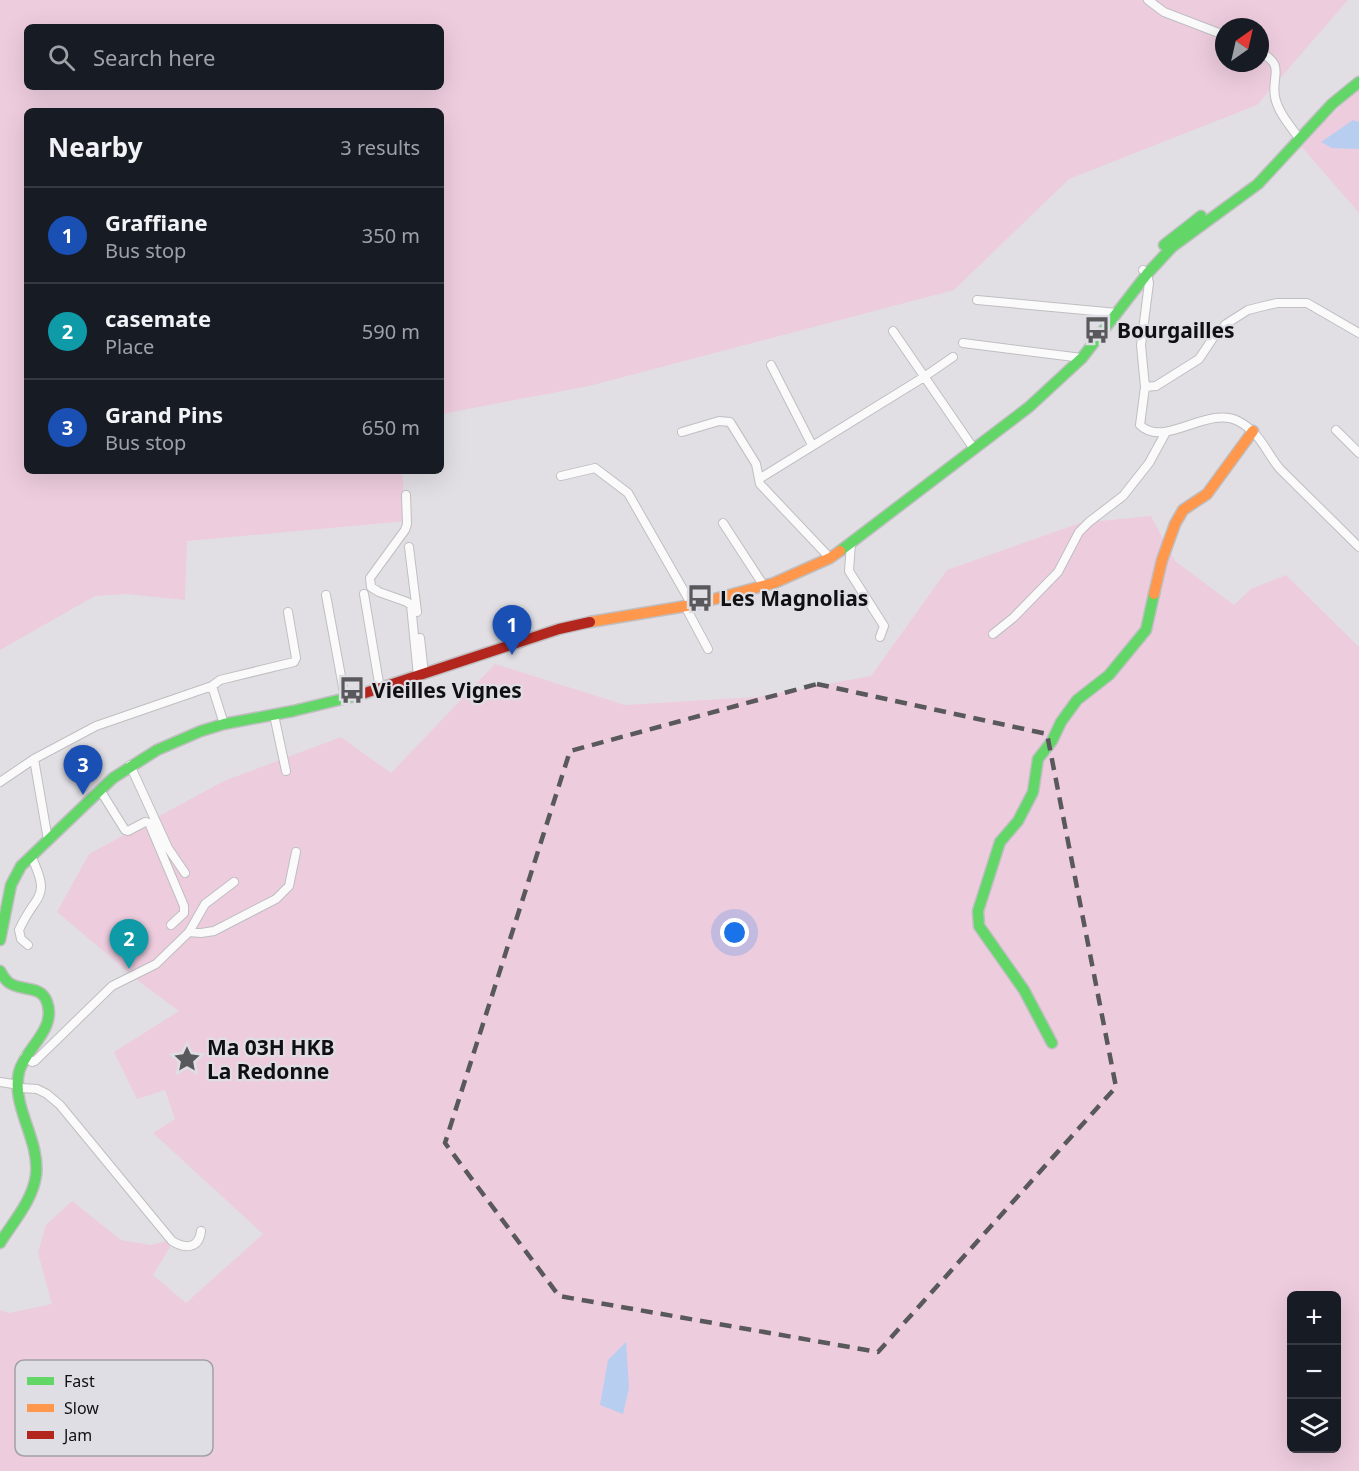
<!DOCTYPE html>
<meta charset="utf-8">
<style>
:root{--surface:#171b24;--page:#20242c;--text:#f1f3f6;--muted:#9ea1a6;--line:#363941;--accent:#adadb0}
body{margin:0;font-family:"Noto Sans",sans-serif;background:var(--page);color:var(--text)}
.controls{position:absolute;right:18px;bottom:18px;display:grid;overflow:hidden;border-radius:9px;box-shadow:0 6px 24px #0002}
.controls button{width:54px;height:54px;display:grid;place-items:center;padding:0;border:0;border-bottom:2px solid var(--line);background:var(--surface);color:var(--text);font:30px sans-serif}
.compass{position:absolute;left:1215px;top:18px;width:54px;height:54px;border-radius:50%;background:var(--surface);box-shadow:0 6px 24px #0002;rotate:34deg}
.you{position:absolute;left:735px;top:933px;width:21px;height:21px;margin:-15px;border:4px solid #fff;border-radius:50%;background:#1a73e8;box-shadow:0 0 0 9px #1a73e833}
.badge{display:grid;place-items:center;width:39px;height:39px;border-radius:50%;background:var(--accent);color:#fff;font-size:20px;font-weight:700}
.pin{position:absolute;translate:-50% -50px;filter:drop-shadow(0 2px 3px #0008)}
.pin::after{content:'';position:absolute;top:32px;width:21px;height:18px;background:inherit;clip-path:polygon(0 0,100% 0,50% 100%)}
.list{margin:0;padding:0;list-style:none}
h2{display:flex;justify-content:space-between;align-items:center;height:78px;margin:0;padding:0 24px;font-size:26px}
h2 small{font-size:20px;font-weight:400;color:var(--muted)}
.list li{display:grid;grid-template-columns:39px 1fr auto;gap:18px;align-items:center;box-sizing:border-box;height:96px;padding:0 24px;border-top:2px solid var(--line)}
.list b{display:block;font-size:22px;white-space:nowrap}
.list p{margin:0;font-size:20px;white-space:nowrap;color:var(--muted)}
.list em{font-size:20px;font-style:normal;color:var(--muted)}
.icon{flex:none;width:33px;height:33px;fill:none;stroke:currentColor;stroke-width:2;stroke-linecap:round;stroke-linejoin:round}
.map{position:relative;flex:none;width:1359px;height:1471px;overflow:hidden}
.search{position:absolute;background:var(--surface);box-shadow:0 6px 24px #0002;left:24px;top:24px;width:420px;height:66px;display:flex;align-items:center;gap:15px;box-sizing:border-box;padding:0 21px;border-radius:9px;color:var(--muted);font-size:22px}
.panel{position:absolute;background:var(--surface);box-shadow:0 6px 24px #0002;left:24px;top:108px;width:420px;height:366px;border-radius:9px}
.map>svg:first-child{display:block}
</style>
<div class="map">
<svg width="1359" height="1471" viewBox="0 0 1359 1471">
<rect width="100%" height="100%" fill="#e1dfe4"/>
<path fill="#edccde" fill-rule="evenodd" d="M0,0H1348L1257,105L1069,179L954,290L589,386L441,414V111H27V471H402L406,521L187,541L185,600L126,594L95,596L0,650ZM27,27H441V87H27ZM1224,27H1260V63H1224Z
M1359,88V213L1300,145Z
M1151,516L1175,561L1234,605L1251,589L1286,575L1359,647V1471H0V1310L9,1313L52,1304L38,1253L46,1225L72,1201L121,1240L151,1245L167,1241L170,1247L153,1275L186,1303L263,1234L153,1133L175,1119L165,1090L137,1099L114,1052L179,1011L145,986L57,912L89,854L224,781L341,737L391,773L495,664L625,705L757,697L871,676L947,570L1080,523ZM1292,1296H1336V1448H1292Z"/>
<path fill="#b7cef1" d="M1353,120L1359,122V149L1332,148L1321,142Z
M626,1342L629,1388L623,1414L600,1405L608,1360Z"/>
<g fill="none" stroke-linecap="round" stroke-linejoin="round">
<defs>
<path id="street" d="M1148,0L1164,12L1224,35
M1260,52C1286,66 1271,75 1275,97C1278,112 1290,126 1299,138
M1143,270L1147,274L1149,283L1141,345L1145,387L1140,425C1164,449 1208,405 1238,421C1261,433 1265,451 1280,469L1359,547
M977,300L1117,313
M893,331L974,449
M963,343L1082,358
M771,365L812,445
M1145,387L1156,386L1199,359L1213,338L1226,324L1248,310L1260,307L1277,303H1307L1359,333
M1336,430L1359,453
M682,432L719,421L730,422L756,464L760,484L830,558
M561,476L595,468L628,493L692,605
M759,479L924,377L953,357
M406,495L407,524L405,530L370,578L371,587L379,592L407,602L411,605L418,676
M723,523L764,586
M851,543L849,571L884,626L880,637
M409,547L417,612
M364,594L380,689
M326,595L345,698
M685,606L708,649
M993,634L1013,618L1058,572L1079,532L1089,522L1123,496L1149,463L1166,432
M420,638L424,674
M212,686L224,724
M274,715L286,771
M34,759L48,840
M130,765L168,848L185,873
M0,782L34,759L96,726L212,686L220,680L294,662L296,658L288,612
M100,790L125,830L128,831L145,822L149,823L184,906V913L171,925
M189,932L201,933L214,931L276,899L289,886L296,852
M28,945L21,939L19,930C36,892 52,900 31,856
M25,1056L32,1062L35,1061L112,986L156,964L189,932L205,904L234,882
M0,1082L13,1084L21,1088L37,1089L47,1094L60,1105L172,1241C185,1249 199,1249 201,1231"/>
<path id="fast" d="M1164,245L1201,216
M840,551L1029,407L1082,358L1147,274L1172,247L1258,184L1332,104L1359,82
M0,940L11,885L21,866L113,778L157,750L201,731L224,724L293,711L359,695
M0,971C2,975 5,979 8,982C20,992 41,984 47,1002C57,1030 25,1048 19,1072C11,1107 40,1139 36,1175C33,1200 13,1222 0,1243
M1052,1043L1024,990L979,926L978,911L1000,842L1018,821L1033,792L1038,759L1052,741L1061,722L1077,700L1109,675L1146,630L1154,594"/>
<path id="slow" d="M1154,594L1162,560L1175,524L1183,510L1207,494L1253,431
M590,622L692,605L774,583L830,558L840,551"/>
<path id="jam" d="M359,695L559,629L590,622"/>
</defs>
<use href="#street" stroke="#bfbec1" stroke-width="10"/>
<use href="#fast" stroke="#bfbec1" stroke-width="13"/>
<use href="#slow" stroke="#bfbec1" stroke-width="13"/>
<use href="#jam" stroke="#bfbec1" stroke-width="13"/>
<use href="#street" stroke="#fafafb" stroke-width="8"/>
<use href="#fast" stroke="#63d668" stroke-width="10"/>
<use href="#slow" stroke="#ff974d" stroke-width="10"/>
<use href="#jam" stroke="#b3261e" stroke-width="10"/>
</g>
<path fill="none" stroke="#59585b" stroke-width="4.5" stroke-dasharray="12 8" stroke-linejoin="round" d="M817,684L1047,734L1116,1087L878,1352L559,1296L445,1143L570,751Z"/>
<defs>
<symbol id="bus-bare" viewBox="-9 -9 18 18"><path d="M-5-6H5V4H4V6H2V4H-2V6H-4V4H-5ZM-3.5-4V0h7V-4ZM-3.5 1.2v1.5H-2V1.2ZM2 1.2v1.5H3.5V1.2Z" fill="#59585b" stroke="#e0dee5" stroke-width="2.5" paint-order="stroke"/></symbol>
<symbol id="sight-bare" viewBox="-9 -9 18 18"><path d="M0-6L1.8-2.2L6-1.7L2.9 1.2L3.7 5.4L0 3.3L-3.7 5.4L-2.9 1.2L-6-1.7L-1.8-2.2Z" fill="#59585b" stroke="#e0dee5" stroke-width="2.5" paint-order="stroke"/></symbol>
</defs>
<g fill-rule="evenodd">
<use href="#bus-bare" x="1078" y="311" width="38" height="38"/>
<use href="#bus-bare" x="681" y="579" width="38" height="38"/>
<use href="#bus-bare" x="333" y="671" width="38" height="38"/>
<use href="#sight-bare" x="168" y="1040" width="38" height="38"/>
</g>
<g text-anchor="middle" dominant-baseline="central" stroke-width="4.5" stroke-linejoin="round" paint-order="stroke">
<g font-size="21" font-weight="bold" fill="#100f11" stroke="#e0dee5" text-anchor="start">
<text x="1117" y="330">Bourgailles</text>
<text x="720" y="598">Les Magnolias</text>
<text x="372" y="690">Vieilles Vignes</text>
<text x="207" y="1047">Ma 03H HKB<tspan x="207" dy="24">La Redonne</tspan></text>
</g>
</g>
<rect x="15" y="1360" width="198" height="96" rx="9" fill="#e0dee5" stroke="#a2a0a5" stroke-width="1.5"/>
<rect x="27" y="1377" width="27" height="8" fill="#63d668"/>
<rect x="27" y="1404" width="27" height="8" fill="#ff974d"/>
<rect x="27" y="1431" width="27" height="8" fill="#b3261e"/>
<g font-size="16" fill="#100f11">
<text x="64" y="1387">Fast</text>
<text x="64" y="1414">Slow</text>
<text x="64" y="1441">Jam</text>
</g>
</svg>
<div class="controls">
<button>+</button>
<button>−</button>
<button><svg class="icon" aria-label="layers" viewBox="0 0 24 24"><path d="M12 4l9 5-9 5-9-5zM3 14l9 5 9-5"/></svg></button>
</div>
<svg class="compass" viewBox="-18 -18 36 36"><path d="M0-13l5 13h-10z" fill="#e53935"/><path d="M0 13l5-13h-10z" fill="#9ea1a6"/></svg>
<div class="you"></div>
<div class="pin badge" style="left:512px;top:655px;background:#1a4fb4">1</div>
<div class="pin badge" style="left:129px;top:969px;background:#0f9aa8">2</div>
<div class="pin badge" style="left:83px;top:795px;background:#1a4fb4">3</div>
<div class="search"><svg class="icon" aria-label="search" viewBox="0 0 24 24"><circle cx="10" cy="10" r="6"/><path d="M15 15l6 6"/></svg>Search here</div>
<section class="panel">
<h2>Nearby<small>3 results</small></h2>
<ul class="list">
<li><span class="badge" style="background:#1a4fb4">1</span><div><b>Graffiane</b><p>Bus stop</p></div><em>350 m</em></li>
<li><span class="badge" style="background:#0f9aa8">2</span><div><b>casemate</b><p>Place</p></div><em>590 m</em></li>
<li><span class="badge" style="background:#1a4fb4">3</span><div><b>Grand Pins</b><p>Bus stop</p></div><em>650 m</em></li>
</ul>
</section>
</div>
